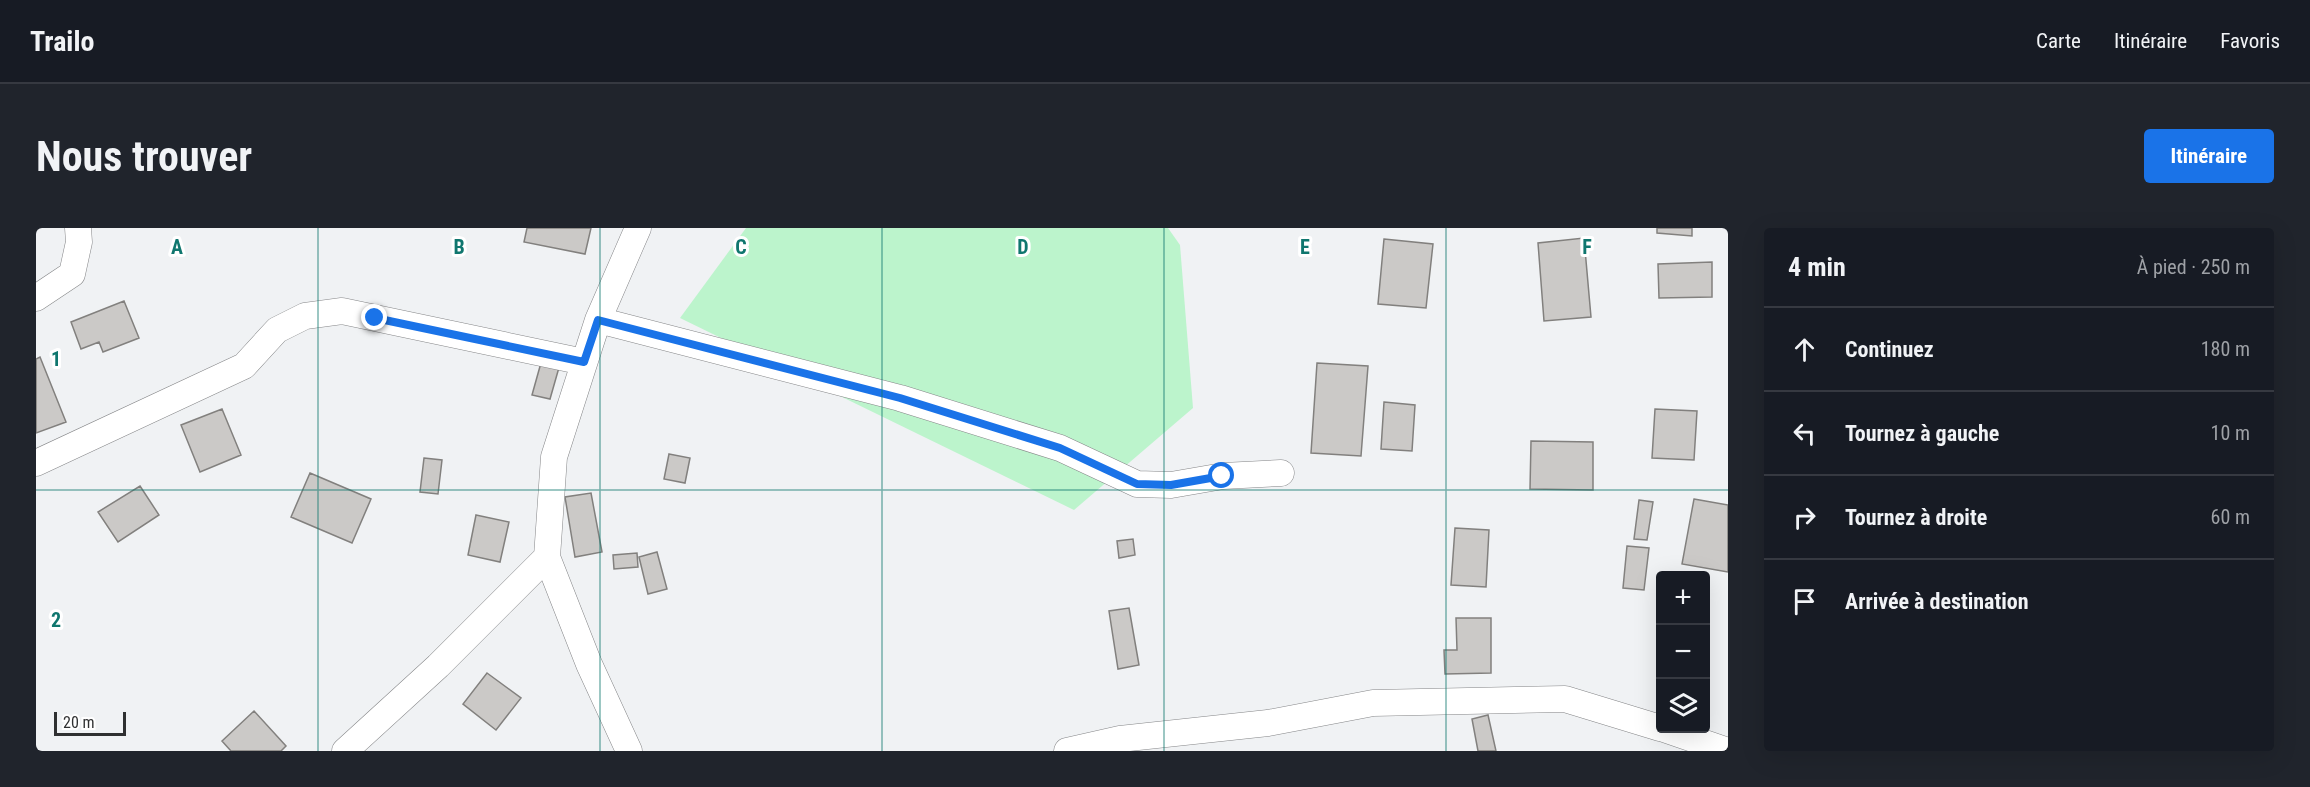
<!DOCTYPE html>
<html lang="fr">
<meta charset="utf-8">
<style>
:root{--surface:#171b24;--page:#20242c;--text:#f1f3f6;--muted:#9ea1a6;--line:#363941;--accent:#1a73e8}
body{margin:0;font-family:"Roboto Condensed",sans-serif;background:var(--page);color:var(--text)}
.controls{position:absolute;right:18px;bottom:18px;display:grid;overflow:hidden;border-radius:6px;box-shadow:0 6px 24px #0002}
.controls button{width:54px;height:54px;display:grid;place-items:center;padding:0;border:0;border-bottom:2px solid var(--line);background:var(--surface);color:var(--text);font:30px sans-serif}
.scale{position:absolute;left:18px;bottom:15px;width:72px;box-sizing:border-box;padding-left:6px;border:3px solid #2f3031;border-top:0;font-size:16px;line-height:21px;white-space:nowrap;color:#2f3031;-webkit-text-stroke:4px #fff;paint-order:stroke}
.stop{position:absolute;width:18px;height:18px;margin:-14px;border:4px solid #1a73e8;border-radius:50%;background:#fff}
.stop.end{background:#1a73e8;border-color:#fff;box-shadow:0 2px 6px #0008}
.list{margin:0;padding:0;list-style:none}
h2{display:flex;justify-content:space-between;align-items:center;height:78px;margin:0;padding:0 24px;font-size:26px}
h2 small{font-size:20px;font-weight:400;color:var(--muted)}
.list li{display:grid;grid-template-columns:39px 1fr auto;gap:18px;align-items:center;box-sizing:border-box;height:84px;padding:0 24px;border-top:2px solid var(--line)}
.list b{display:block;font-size:22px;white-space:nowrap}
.list em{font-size:20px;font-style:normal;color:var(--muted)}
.icon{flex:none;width:33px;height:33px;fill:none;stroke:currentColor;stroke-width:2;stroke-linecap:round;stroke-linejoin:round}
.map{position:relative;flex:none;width:1692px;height:523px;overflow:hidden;border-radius:6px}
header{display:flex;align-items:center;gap:36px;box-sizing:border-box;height:84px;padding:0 30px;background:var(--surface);border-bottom:2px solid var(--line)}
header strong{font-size:28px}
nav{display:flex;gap:33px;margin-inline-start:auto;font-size:21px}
.intro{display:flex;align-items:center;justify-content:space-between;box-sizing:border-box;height:144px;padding:0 36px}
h1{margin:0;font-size:42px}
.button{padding:15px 27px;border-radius:6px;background:var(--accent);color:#fff;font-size:21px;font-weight:700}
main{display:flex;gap:36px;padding:0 36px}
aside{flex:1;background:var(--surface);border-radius:6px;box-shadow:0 6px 24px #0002}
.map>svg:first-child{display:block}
</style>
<header>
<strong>Trailo</strong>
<nav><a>Carte</a><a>Itinéraire</a><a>Favoris</a></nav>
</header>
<div class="intro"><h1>Nous trouver</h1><a class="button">Itinéraire</a></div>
<main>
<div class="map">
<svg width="1692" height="523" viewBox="0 0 1692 523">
<rect width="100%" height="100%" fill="#f0f2f4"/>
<path fill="#bcf4cc" d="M710,0H1132L1144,17L1157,180L1038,282L644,90Z"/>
<path fill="#cbc9c7" stroke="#82807e" stroke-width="1.5" d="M491,0H555L549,26L488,14Z
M1621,0H1656V8L1621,5Z
M1548,10L1555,89L1508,93L1502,15Z
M1348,11L1397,16L1390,80L1342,76Z
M1676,34V69L1623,70L1622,36Z
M88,73L103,110L67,124L63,114L45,121L35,94Z
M508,124L526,129L514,171L496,167Z
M4,129L30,194L0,205V131Z
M1281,135L1332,138L1325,228L1275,225Z
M1348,174L1379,177L1376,223L1345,221Z
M186,181L205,227L164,244L145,197Z
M1619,181L1661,183L1658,232L1616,230Z
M1495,213L1557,214V262L1494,261Z
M633,226L654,230L649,255L628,251Z
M388,230L406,232L402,266L384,264Z
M274,245L335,271L316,315L255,289Z
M104,258L123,287L82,314L62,284Z
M555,265L566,324L539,329L529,269Z
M1658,271L1692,277V344L1646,336Z
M1603,272L1617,274L1611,312L1598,311Z
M440,287L473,294L464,334L432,327Z
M1419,300L1453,302L1450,359L1415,357Z
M1097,311L1099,327L1083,330L1081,313Z
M1591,318L1613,320L1608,362L1587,360Z
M621,324L631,361L612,366L603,329Z
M601,325L602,339L578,341L577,327Z
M1093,380L1103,437L1082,441L1073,383Z
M1420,390H1455V445L1409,446L1408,422H1421Z
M451,445L485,470L460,502L427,476Z
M218,483L250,518L245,523H195L186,513Z
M1452,487L1460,523H1442L1436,491Z"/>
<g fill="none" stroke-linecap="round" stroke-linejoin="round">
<defs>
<path id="street" d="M0,70L36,46L43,14L42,0
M562,92L864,170L1024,220L1101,256L1135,257L1187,248L1245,245
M0,235L208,138L241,102L269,88L306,83L548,134
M1625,500L1692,523
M309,523L402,438L511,329
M593,523L553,436L511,329L518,229L562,92L602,0
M1031,523L1084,511L1232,495L1337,475L1529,471L1624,500"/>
</defs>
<use href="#street" stroke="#858688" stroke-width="27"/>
<use href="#street" stroke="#fff" stroke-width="26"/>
</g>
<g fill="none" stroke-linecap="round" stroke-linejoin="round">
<path stroke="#1a73e8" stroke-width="8" d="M339,90L548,134L562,92L864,170L1024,220L1101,256L1135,257L1186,248"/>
</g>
<path fill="none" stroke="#0f766e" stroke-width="1.5" stroke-opacity="0.55" d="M282,0V523M564,0V523M846,0V523M1128,0V523M1410,0V523M0,262H1692"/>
<g font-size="20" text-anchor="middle" font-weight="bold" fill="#0f766e" stroke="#fff" stroke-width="6" stroke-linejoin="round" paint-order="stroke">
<text x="141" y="26">A</text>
<text x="423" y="26">B</text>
<text x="705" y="26">C</text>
<text x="987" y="26">D</text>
<text x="1269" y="26">E</text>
<text x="1551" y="26">F</text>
<text x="20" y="138">1</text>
<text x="20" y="399">2</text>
</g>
</svg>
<div class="controls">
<button>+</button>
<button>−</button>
<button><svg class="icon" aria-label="layers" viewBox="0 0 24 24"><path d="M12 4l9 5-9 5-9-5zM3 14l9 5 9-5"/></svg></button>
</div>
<div class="scale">20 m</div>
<div class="stop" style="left:1186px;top:248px"></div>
<div class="stop end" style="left:339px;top:90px"></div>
</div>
<aside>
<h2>4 min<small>À pied · 250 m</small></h2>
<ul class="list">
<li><svg class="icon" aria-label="ahead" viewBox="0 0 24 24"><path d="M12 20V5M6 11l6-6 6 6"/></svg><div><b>Continuez</b></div><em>180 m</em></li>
<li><svg class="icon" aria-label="left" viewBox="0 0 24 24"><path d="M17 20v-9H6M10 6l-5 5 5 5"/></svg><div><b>Tournez à gauche</b></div><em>10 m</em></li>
<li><svg class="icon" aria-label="right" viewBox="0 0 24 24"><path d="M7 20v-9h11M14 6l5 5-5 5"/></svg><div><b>Tournez à droite</b></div><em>60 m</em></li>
<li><svg class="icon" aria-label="arrive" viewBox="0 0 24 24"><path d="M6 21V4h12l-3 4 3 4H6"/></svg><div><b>Arrivée à destination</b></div></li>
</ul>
</aside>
</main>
